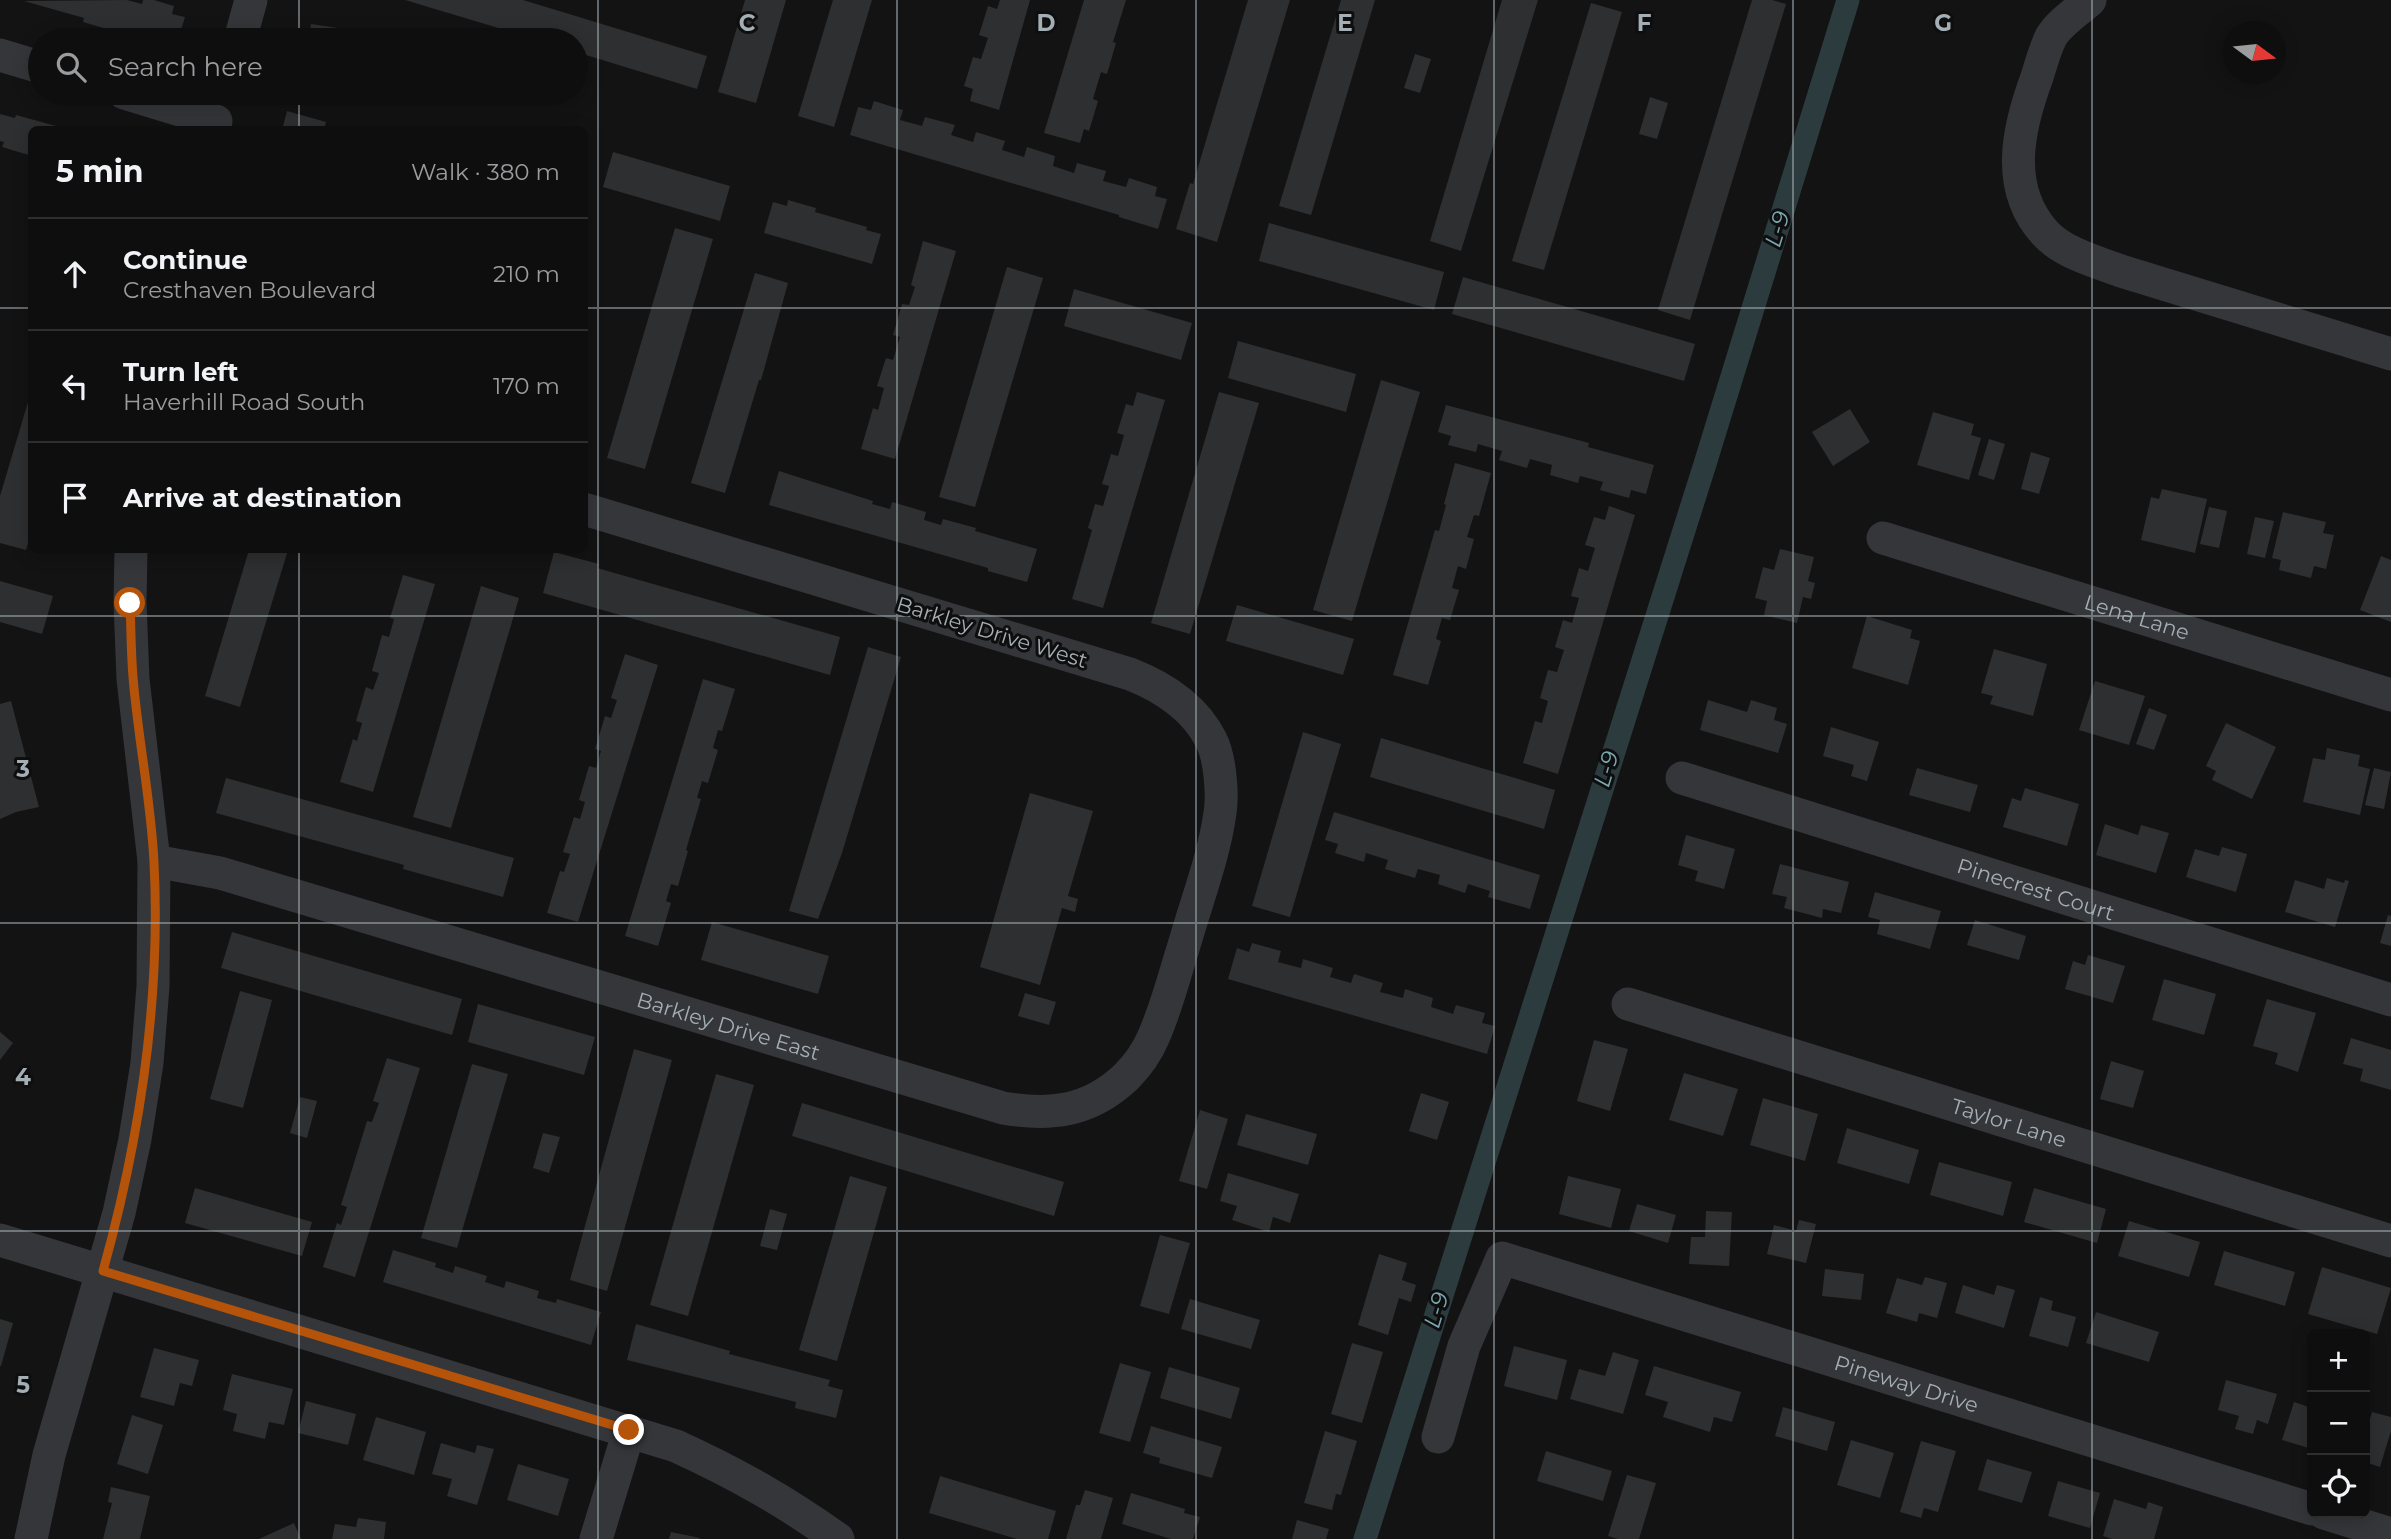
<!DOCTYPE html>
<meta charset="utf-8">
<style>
:root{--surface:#0e0e0f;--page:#171718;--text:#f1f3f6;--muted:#9b9c9e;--line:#2e2e2f}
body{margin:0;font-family:Montserrat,sans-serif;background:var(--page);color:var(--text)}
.controls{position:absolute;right:21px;bottom:21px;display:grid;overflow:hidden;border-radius:10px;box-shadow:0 4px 18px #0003}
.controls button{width:63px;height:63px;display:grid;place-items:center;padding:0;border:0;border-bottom:2px solid var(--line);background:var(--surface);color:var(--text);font:35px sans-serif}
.compass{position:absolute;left:2223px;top:21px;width:63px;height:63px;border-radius:50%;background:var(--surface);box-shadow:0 4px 18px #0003;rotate:105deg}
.stop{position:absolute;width:21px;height:21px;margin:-16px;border:5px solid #b45309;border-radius:50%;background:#fff}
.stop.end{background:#b45309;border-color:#fff;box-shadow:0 2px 7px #0008}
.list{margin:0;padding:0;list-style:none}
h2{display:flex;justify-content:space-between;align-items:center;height:91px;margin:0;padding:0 28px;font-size:30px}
h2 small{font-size:23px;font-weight:400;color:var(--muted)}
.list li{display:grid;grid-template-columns:46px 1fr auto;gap:21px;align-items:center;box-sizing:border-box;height:112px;padding:0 28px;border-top:2px solid var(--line)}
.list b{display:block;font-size:26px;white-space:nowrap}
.list p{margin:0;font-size:23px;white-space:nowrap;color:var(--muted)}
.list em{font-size:23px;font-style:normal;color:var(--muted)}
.icon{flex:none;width:38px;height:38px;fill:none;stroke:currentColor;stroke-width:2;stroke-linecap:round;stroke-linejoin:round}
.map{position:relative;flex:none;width:2391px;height:1539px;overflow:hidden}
.search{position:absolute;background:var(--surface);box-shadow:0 4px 18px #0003;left:28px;top:28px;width:560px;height:77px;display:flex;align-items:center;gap:18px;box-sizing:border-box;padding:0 24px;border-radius:38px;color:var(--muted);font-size:26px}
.panel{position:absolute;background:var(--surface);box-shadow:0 4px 18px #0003;left:28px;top:126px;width:560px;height:427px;border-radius:10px}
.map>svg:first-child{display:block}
</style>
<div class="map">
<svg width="2391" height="1539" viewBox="0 0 2391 1539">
<rect width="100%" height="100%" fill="#131314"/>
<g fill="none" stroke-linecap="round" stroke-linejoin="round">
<path stroke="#2c3b3d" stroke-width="23" d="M1365,1539L1705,464L1848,0"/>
</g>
<path fill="#2e2f30" d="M127,0L142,4L143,0H154L174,6L172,14L185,17L178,40H155L111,28L110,30L83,22L84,18L24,1Z
M405,0H523L707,56L697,89L576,52V40H538Z
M745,0H786L756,103L718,92Z
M833,0H872L834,127L798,116Z
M1000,0H1030L999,110L970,101L973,89L964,86L973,57L981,59L988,38L979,35L988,6L997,9Z
M1084,0H1126L1113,42L1116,43L1107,74L1101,72L1093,99L1098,101L1089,131L1084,129L1080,143L1044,133Z
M1248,0H1290L1217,242L1176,229L1190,183L1193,184Z
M1341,0H1375L1311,215L1279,206Z
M1502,0H1538L1461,251L1430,241Z
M1752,0H1772L1786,4L1690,320L1658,310Z
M1591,3L1622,12L1544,270L1512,261Z
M311,24L372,33L371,40H309Z
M1415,54L1431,59L1420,93L1404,88Z
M410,93H476L475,104Z
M1650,97L1668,103L1657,139L1639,134Z
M874,101L903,110L900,120L922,126L925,117L955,125L951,135L973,142L976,132L1005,141L1002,150L1024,157L1027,147L1055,156L1053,166L1074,173L1077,163L1106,171L1103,181L1126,187L1129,178L1157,187L1155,196L1167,199L1158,229L1119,217V215L850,135L858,107L871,110Z
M287,111L326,122L324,130H282Z
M0,114L15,118L16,115L56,126L55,130H32V156L2,147L4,142L0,141Z
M613,152L730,186L720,221L603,187Z
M788,200L816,208L815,212L867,227L866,230L881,234L872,264L764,233L773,202L787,206Z
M1269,223L1444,272L1434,310L1259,261Z
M675,228L713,239L645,469L607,458Z
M923,241L956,251L895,459L861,449L873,408L878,410L884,388L877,386L886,358L893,360L900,337L893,335L902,304L909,305L915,287L911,285Z
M1007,267L1043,278L975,507L939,497Z
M755,273L788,283L761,380H759L725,493L691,483Z
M1463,277L1695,344L1684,381L1452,314Z
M1074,289L1192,323L1181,360L1064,326Z
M1238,341L1356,374L1346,412L1228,378Z
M1381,380L1420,392L1352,621L1313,610Z
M31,392L32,531L26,550L0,543V496Z
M1137,392L1165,400L1103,608L1072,599L1092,530L1088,528L1095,504L1103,506L1109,486L1102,484L1111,454L1118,456L1124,435L1117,433L1126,404L1133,406Z
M1219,392L1259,403L1190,634L1151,623Z
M1446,405L1589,443L1588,447L1654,465L1646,494L1631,490L1629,498L1600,490L1603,482L1580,476L1578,483L1550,475L1552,465L1530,459L1527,468L1499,460L1502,451L1478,444L1476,452L1448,445L1451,436L1438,432Z
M1850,409L1870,442L1833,466L1812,432Z
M1933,412L1974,424L1971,435L1981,438L1969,480L1917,465Z
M1989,439L2005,444L1994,480L1978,475Z
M2031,452L2050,458L2039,494L2021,489Z
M1455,463L1491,473L1479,516L1474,515L1467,537L1474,539L1466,569L1458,566L1452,588L1459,590L1450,620L1442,618L1436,639L1441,641L1428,685L1393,675L1435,530L1439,531L1446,505L1444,504Z
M779,471L873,501L872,504L890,509L892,502L926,512L924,520L941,525L943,519L976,528L975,531L1037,549L1027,582L988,571V568L769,505Z
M2162,489L2207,499L2195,553L2141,540L2151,497L2159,499Z
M1609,506L1635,515L1558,774L1523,763L1535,721L1542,723L1548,701L1540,698L1548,670L1557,672L1564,650L1555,647L1563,620L1572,623L1579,598L1571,596L1579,568L1588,571L1595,548L1585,545L1594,517L1605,520Z
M2209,507L2227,511L2219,548L2200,544Z
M2283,512L2326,522L2323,533L2334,535L2326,569L2314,566L2311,578L2279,570L2281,560L2272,558Z
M2255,517L2274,521L2265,558L2247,554Z
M1780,549L1814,557L1808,581L1815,583L1811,599L1803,597L1797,623L1764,615L1767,601L1755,598L1763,567L1774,570Z
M249,550H288L240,707L205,696Z
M554,552L599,564L597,568L840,637L830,675L543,593Z
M2381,556L2391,560V622L2360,610Z
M403,575L435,584L373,792L340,782L353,739L357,741L362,723L356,721L366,687L373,690L379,673L372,671L382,635L389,637L394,619L390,618Z
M0,581L53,596L42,634L0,622Z
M481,586L519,598L451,828L413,817Z
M1237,605L1354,639L1343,675L1226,641Z
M1867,616L1912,630L1910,638L1920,641L1908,685L1852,668Z
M868,647L901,657L842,853L818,919L789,911Z
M1994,649L2047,664L2033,716L1990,704L1993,696L1981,693Z
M625,654L658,665L578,922L547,913L560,871L564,872L570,854L563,852L574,817L580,819L585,802L579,800L589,766L596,768L601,751L595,749L605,716L611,718L617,700L611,698Z
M703,679L735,689L722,731L718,730L713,748L718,750L708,783L702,781L697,798L701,799L686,850L688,851L678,886L671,884L666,901L671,903L658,946L625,936Z
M2095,681L2145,696L2129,745L2079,730Z
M1708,700L1747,712L1751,700L1777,708L1774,720L1787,724L1778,753L1700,730Z
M11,701L39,807L16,812L0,819V704Z
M2149,708L2167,715L2154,750L2136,744Z
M2226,723L2276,747L2252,799L2212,780L2216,771L2206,766Z
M1831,727L1879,742L1867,781L1851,776L1854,765L1823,756Z
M1303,732L1341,744L1290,917L1252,906Z
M1381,738L1555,790L1544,829L1370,777Z
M2327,748L2360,755L2358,766L2370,769L2360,815L2303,802L2313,758L2325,760Z
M1917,768L1978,785L1970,812L1909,795Z
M2374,768L2391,772L2384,809L2365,805Z
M226,778L514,858L503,897L403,869L404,865L216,813Z
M2025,788L2079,804L2067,846L2003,827L2012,798L2021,801Z
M1030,793L1093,811L1068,896L1078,899L1075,912L1062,908L1040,985L980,967Z
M1334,812L1540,875L1530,909L1488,897L1490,891L1468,884L1465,893L1438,884L1440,875L1418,869L1415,878L1385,869L1388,860L1366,853L1364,862L1335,853L1338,844L1325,840Z
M2105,824L2138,835L2141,825L2169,833L2156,873L2096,855Z
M1686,835L1735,849L1724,889L1695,881L1698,871L1678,865Z
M2222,847L2247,854L2236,892L2186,877L2195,849L2219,856Z
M1780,864L1849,882L1841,913L1823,909L1822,918L1784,908L1787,897L1772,894Z
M2327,878L2344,883L2345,880L2349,881L2335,927L2285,912L2295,880L2324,889Z
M1875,892L1941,911L1930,949L1877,934L1880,920L1868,917Z
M2388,915L2391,916V946L2380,943Z
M1975,920L2026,936L2019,960L1967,945Z
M712,922L829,956L818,994L701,960Z
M232,932L462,999L452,1035L221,968Z
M1252,943L1281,951L1278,962L1301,968L1303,959L1333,968L1330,977L1351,983L1354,974L1383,983L1380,992L1403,998L1405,989L1433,998L1431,1007L1453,1014L1456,1005L1485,1013L1482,1023L1495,1026L1487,1054L1228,979L1237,948L1249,952Z
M2088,955L2125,966L2113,1003L2065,989L2073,961L2085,965Z
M2164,979L2216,994L2204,1035L2152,1020Z
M240,991L272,1000L243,1108L210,1099Z
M1025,993L1056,1002L1049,1025L1018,1016Z
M2267,999L2316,1013L2298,1072L2275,1064L2278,1053L2253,1046Z
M478,1004L595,1037L584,1075L468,1042Z
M0,1032L13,1043L0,1060Z
M2351,1038L2391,1050V1090L2360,1081L2363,1069L2343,1064Z
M1594,1040L1628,1049L1610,1111L1577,1101Z
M634,1049L672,1060L607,1291L570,1280Z
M387,1058L420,1068L355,1277L323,1267L337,1223L341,1225L347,1207L341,1205L367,1121L372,1122L379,1103L373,1101Z
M2111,1061L2144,1071L2133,1108L2100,1099Z
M472,1064L508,1074L457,1248L421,1238Z
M1684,1073L1738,1089L1723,1136L1669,1120Z
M716,1074L754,1085L688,1316L650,1305Z
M1421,1093L1449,1102L1437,1140L1409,1131Z
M300,1097L317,1101L307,1138L290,1133Z
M1763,1098L1818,1114L1805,1161L1750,1145Z
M802,1103L1064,1182L1054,1216L792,1136Z
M1200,1110L1228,1119L1207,1189L1179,1181Z
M1246,1114L1317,1134L1308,1165L1237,1145Z
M1847,1128L1919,1150L1909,1184L1837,1163Z
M543,1133L560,1137L549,1173L533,1168Z
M1939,1162L2012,1182L2003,1216L1930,1195Z
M1228,1173L1299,1194L1290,1223L1273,1217L1269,1232L1232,1220L1237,1206L1220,1201Z
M850,1176L887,1187L837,1361L799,1350Z
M1568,1176L1621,1189L1611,1228L1559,1214Z
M195,1188L312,1222L302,1256L185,1223Z
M2034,1188L2106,1209L2097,1243L2024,1222Z
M1637,1204L1676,1215L1668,1243L1629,1231Z
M770,1209L787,1214L777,1250L760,1246Z
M1706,1211L1732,1212L1729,1266L1689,1264L1691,1237H1705Z
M1799,1220L1816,1224L1806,1263L1767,1254L1774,1225L1796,1231Z
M2129,1221L2200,1242L2189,1277L2118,1256Z
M1160,1235L1190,1243L1169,1314L1140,1306Z
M393,1250L436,1263L435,1267L453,1273L455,1266L487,1276L485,1282L504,1288L506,1281L539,1291L537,1298L556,1303L557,1299L601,1312L591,1345L383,1282Z
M2224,1251L2295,1272L2285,1306L2214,1285Z
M1379,1254L1407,1263L1402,1280L1416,1285L1411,1302L1399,1298L1388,1335L1358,1325Z
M2322,1267L2391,1288L2377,1334L2308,1314Z
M1825,1269L1864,1274L1861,1300L1822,1296Z
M1925,1277L1947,1283L1937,1318L1919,1313L1917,1322L1886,1313L1897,1278L1922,1285Z
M1963,1285L1994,1295L1997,1285L2015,1290L2004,1328L1955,1313Z
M2040,1297L2053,1301L2051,1310L2076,1317L2068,1347L2029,1336Z
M1190,1299L1260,1320L1251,1349L1181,1329Z
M2096,1312L2159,1332L2149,1362L2086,1343Z
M0,1319L13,1323L1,1366H0Z
M636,1324L730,1351L729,1354L830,1380L828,1386L843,1390L836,1418L795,1408L796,1402L627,1360Z
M1352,1343L1383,1352L1362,1423L1331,1414Z
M1514,1346L1567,1360L1557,1400L1504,1386Z
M154,1348L199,1360L192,1386L180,1383L174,1406L140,1397Z
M1613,1352L1639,1360L1623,1414L1570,1399L1579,1369L1605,1376Z
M1120,1363L1151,1372L1130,1442L1099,1433Z
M1654,1366L1741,1392L1732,1422L1714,1417L1710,1432L1663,1417L1668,1402L1645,1395Z
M1169,1367L1240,1388L1231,1419L1160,1398Z
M232,1374L293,1389L284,1425L269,1422L265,1439L233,1431L237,1414L223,1410Z
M2226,1380L2277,1394L2268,1424L2257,1420L2253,1434L2235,1429L2239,1416L2218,1410Z
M306,1401L356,1414L348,1445L298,1433Z
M2294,1402L2312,1408V1449L2282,1440Z
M1783,1407L1835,1422L1827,1451L1775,1436Z
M2372,1412L2391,1417V1431L2380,1467L2365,1462V1421L2369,1422Z
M132,1415L163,1425L148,1474L117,1464Z
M376,1417L426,1432L414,1475L363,1460Z
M1151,1426L1222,1447L1212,1478L1159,1463L1160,1458L1143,1453Z
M1325,1431L1357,1441L1341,1495L1336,1494L1332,1510L1304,1503Z
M1851,1440L1894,1453L1880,1498L1837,1485Z
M1921,1441L1956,1451L1938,1512L1924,1508L1921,1518L1900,1512Z
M441,1443L475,1453L477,1445L494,1449L477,1505L447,1496L452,1479L432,1474Z
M1546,1451L1612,1471L1603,1501L1537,1481Z
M1987,1459L2032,1472L2022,1503L1978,1490Z
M518,1464L569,1479L558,1516L507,1500Z
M1627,1475L1656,1483L1639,1539H1618L1608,1536Z
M940,1476L1056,1511L1048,1539H1017L929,1513Z
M2058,1481L2100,1493L2090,1528L2048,1516Z
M111,1487L150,1496L140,1539H103L112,1503L108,1502Z
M1085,1490L1113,1498L1101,1539H1066L1076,1505H1080Z
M1131,1493L1185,1509L1184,1513L1200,1517L1193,1539H1171L1122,1524Z
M2114,1499L2146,1509L2148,1502L2163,1507L2154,1539H2112L2103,1536Z
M358,1518L386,1522L384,1539H332L335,1524L356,1527Z
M1297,1520L1329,1529L1326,1539H1292Z
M294,1523L301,1539H259Z
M671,1532L700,1538L699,1539H669Z"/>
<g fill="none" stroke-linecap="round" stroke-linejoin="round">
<g stroke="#343639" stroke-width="33">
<path d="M2090,0C2078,11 2059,23 2051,37C2045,49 2041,64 2037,77C2018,128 2004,188 2045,233C2063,253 2097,262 2121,271L2391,354"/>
<path d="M240,40L251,0"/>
<path d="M0,55L40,67"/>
<path d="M124,93L216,121"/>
<path id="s1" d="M1883,538L2391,695"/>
<path id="s2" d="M1682,778L2391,1000"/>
<path id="s3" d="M154,861L220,873L1003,1108C1050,1116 1089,1112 1126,1077C1137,1066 1147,1052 1153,1038C1167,1007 1175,973 1185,942C1197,900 1214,856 1220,813C1223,794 1220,757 1211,740C1195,708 1163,687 1130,674L584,509"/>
<path id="s4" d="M1628,1004L2391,1241"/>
<path d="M0,1240L676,1446C737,1474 783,1500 838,1539"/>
<path id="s5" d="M1438,1437L1464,1346L1502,1258L2312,1509"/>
<path d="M2324,1513L2391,1534"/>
<path d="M31,1539L49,1455L119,1213L135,1139L147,1063L153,986L154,861L133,679L130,603L131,550"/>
<path d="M596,1539L629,1431"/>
</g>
</g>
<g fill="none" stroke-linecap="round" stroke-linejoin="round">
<path stroke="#b45309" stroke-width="9" d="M130,603C131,628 131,653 133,677C138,739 151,800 154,862C161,1001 140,1138 103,1271L629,1430"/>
</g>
<path fill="none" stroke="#a4aeb5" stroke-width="2" stroke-opacity="0.55" d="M299,0V40M598,0V1539M897,0V1539M1196,0V1539M1494,0V1539M1793,0V1539M2092,0V1539M299,93V130M0,308H32M584,308H2391M299,550V1539M0,616H2391M0,923H2391M0,1231H2391"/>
<g text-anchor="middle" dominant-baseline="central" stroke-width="6" stroke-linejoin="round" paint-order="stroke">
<g font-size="21" fill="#a4aeb5" stroke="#0e0e0f">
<text stroke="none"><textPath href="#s1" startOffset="266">Lena Lane</textPath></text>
<text transform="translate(992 632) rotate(17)">Barkley Drive West</text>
<text stroke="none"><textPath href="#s2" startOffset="371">Pinecrest Court</textPath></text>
<text stroke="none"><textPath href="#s3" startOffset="598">Barkley Drive East</textPath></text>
<text stroke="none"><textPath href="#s4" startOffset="399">Taylor Lane</textPath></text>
<text stroke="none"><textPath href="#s5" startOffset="614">Pineway Drive</textPath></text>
</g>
<g font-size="23" font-style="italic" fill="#7aa8b1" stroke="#0e0e0f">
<text transform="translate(1777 229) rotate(-73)">L-9</text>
<text transform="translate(1606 769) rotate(-73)">L-9</text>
<text transform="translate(1436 1310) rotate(-73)">L-9</text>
</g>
</g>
<g font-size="23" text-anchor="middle" font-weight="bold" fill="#a4aeb5" stroke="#0e0e0f" stroke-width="6" stroke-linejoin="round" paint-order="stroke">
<text x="747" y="31">C</text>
<text x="1046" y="31">D</text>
<text x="1345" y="31">E</text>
<text x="1644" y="31">F</text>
<text x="1943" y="31">G</text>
<text x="23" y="777">3</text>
<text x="23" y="1085">4</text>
<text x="23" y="1393">5</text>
</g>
</svg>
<div class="controls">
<button>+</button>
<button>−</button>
<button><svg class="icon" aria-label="locate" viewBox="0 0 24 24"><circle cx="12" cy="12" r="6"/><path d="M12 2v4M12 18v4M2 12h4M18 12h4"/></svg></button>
</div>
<svg class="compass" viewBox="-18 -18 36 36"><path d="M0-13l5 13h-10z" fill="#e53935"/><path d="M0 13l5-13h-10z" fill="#9b9c9e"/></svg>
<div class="stop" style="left:130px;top:603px"></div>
<div class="stop end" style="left:629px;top:1430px"></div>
<div class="search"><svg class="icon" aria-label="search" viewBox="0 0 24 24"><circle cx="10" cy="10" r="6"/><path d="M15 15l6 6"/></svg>Search here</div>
<section class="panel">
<h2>5 min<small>Walk · 380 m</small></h2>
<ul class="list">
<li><svg class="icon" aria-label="ahead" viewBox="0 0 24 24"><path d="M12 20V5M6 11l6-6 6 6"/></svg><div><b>Continue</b><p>Cresthaven Boulevard</p></div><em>210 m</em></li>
<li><svg class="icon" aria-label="left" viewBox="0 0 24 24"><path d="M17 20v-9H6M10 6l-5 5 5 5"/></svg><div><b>Turn left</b><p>Haverhill Road South</p></div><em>170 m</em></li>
<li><svg class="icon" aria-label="arrive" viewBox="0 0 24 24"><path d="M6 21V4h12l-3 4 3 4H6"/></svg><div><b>Arrive at destination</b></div></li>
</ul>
</section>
</div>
